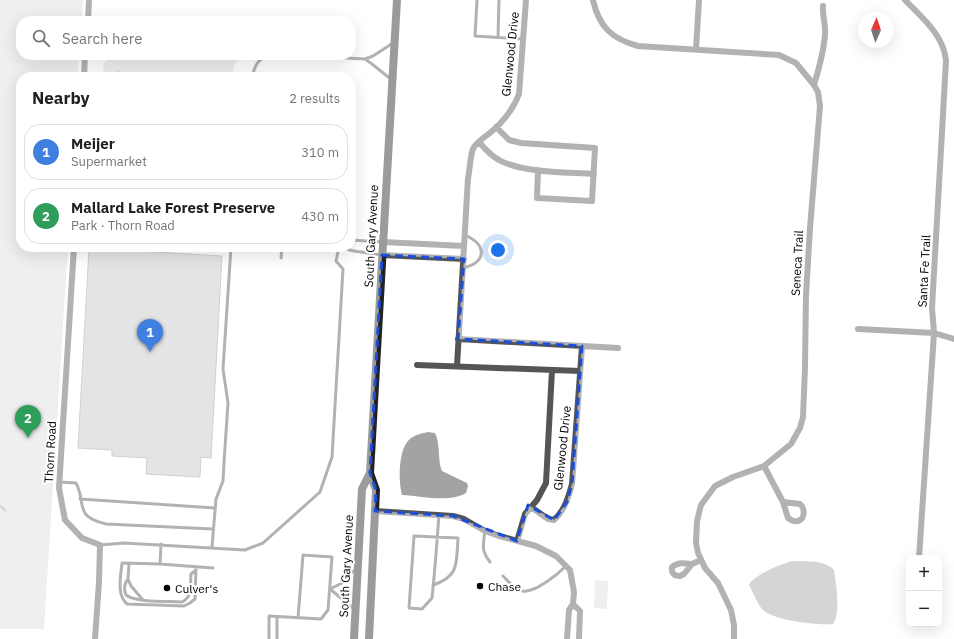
<!DOCTYPE html>
<meta charset="utf-8">
<style>
:root{--surface:#fff;--page:#f2f2f2;--text:#202124;--muted:#757577;--line:#e0e0e0;--accent:#db2777}
body{margin:0;font-family:"IBM Plex Sans",sans-serif;background:var(--page);color:var(--text)}
.controls{position:absolute;right:12px;bottom:12px;display:grid;overflow:hidden;border-radius:8px;box-shadow:0 4px 16px #0002}
.controls button{width:36px;height:36px;display:grid;place-items:center;padding:0;border:0;border-bottom:1px solid var(--line);background:var(--surface);color:var(--text);font:20px sans-serif}
.compass{position:absolute;left:858px;top:12px;width:36px;height:36px;border-radius:50%;background:var(--surface);box-shadow:0 4px 16px #0002;rotate:3deg}
.you{position:absolute;left:498px;top:250px;width:14px;height:14px;margin:-10px;border:3px solid #fff;border-radius:50%;background:#1a73e8;box-shadow:0 0 0 6px #1a73e833}
.badge{display:grid;place-items:center;width:26px;height:26px;border-radius:50%;background:var(--accent);color:#fff;font-size:13px;font-weight:700}
.pin{position:absolute;translate:-50% -33px;filter:drop-shadow(0 1px 2px #0008)}
.pin::after{content:'';position:absolute;top:21px;width:14px;height:12px;background:inherit;clip-path:polygon(0 0,100% 0,50% 100%)}
.list{margin:0;padding:0;list-style:none}
h2{display:flex;justify-content:space-between;align-items:center;height:52px;margin:0;padding:0 16px;font-size:17px}
h2 small{font-size:13px;font-weight:400;color:var(--muted)}
.list li{display:grid;grid-template-columns:26px 1fr auto;gap:12px;align-items:center;box-sizing:border-box;height:56px;margin:0 8px 8px;padding:0 8px;border:1px solid var(--line);border-radius:16px}
.list b{display:block;font-size:15px;white-space:nowrap}
.list p{margin:0;font-size:13px;white-space:nowrap;color:var(--muted)}
.list em{font-size:13px;font-style:normal;color:var(--muted)}
.icon{flex:none;width:22px;height:22px;fill:none;stroke:currentColor;stroke-width:2;stroke-linecap:round;stroke-linejoin:round}
.map{position:relative;flex:none;width:954px;height:639px;overflow:hidden}
.search{position:absolute;background:var(--surface);box-shadow:0 4px 16px #0002;left:16px;top:16px;width:340px;height:44px;display:flex;align-items:center;gap:10px;box-sizing:border-box;padding:0 14px;border-radius:16px;color:var(--muted);font-size:15px}
.panel{position:absolute;background:var(--surface);box-shadow:0 4px 16px #0002;left:16px;top:72px;width:340px;height:180px;border-radius:16px}
.map>svg:first-child{display:block}
</style>
<div class="map">
<svg width="954" height="639" viewBox="0 0 954 639">
<rect width="100%" height="100%" fill="#fff"/>
<path fill="#dcdcdc" d="M0,0H83L82,21H21V55H79L78,77H21V247H68L44,629H0Z
M218,55H241L234,66L232,77H104L103,64L109,58L124,57L130,59H144L154,56L164,55L173,56L179,59H206Z
M595,580L608,581L607,609L594,608Z"/>
<path fill="#a3a3a3" d="M117,71L127,73L181,72L198,75L216,72L219,77H116Z
M428,432L435,433C441,445 437,459 442,471L467,483L468,486L466,493C449,503 422,496 402,495C398,481 398,447 411,438C415,435 423,433 428,432Z
M792,561C807,562 823,559 834,570C836,584 841,613 833,624C819,626 773,620 763,610C757,604 753,592 749,585C752,576 783,563 792,561Z"/>
<g fill="none" stroke-linecap="round" stroke-linejoin="round">
<path stroke="#a3a3a3" stroke-width="2.5" d="M0,506L5,510"/>
</g>
<path fill="#c4c4c4" stroke="#999" d="M89,248L222,256L211,458L201,457L200,477L146,474L147,458L112,456V450L78,448Z"/>
<g fill="none" stroke-linecap="round" stroke-linejoin="round">
<path stroke="#555" stroke-width="3" d="M477,0L475,36L523,39
M498,37L499,0
M288,55L365,59L373,56L393,43
M365,59L372,64L392,80
M252,76L262,77
M252,77C255,65 258,58 271,55
M351,240L383,242
M338,247L354,251L381,255
M281,258L282,247
M463,268C487,262 487,245 465,235
M59,482L76,483C87,504 73,516 106,524L213,529
M80,499L215,508
M485,531C483,546 481,550 490,562
M161,544L160,564L213,568
M100,545L124,543L245,550L263,543L320,492L332,457L343,269L336,261L339,247
M212,547L216,499L223,481L224,462L228,403L223,369L231,247
M129,563L128,579C124,583 124,590 126,595C136,603 169,601 182,602C193,597 190,584 191,574L196,570
M160,564L122,563C121,575 116,595 127,604L184,606L190,603L195,599L196,567
M503,576C509,582 514,589 523,591C535,593 558,574 566,566
M128,579L131,586L143,600
M433,585C460,576 456,563 458,538L414,536L409,608L422,609L432,598C435,570 437,542 439,514
M354,609L330,589L344,582L352,572L357,570
M269,639V616L321,619L328,610L332,557L303,555L298,618
M277,639V617"/>
<path stroke="#555" stroke-width="6" d="M593,0C599,27 612,39 638,46L779,55L796,63L814,85L818,92L820,106L810,228L806,295L805,368L803,417L800,428L791,444L764,466L733,477L715,486L701,505L697,521L696,543L698,553L705,568L718,583L731,610L734,625V639
M905,0C922,18 944,35 946,61L932,308L934,333L919,558
M88,21L89,0
M696,49L699,0
M84,77L85,55
M814,85C819,68 824,52 825,34C826,25 822,16 823,6
M496,127L509,140L521,143L595,148L592,201L537,198L538,170
M479,142C485,149 491,156 499,160C522,173 567,172 594,174
M383,242L464,246
M74,247L59,488L65,520L82,538L100,545L99,582L95,639
M382,255L464,259
M858,329L934,333L954,339
M458,339L618,348
M417,365L580,371
M457,366L468,178C470,170 470,156 473,149C476,142 485,137 491,132C504,121 513,110 519,94L526,0
M764,466L783,502L788,518C790,519 792,521 794,521C805,523 806,509 800,504L783,502
M531,507L548,519L554,520C565,510 568,498 572,484L582,346
M375,511L453,516L464,519L485,531L499,536L536,546L556,556L570,570L574,592L573,604L569,610L567,639
M517,541L525,514L537,500L546,483L552,370
M692,564C684,563 678,562 672,567C671,573 674,576 680,576L684,574L692,564L701,560
M573,604L580,611L579,639"/>
<path stroke="#222" stroke-width="8" d="M354,639L362,489L370,473
M369,639L376,490L370,473L397,0"/>
</g>
<path d="M0 0H954V639H0ZM382,255L464,259L458,339L582,346L572,484L567,502L554,520L528,505L517,541L453,516L375,511L376,490L370,473Z" fill="#fff" fill-opacity=".55" fill-rule="evenodd"/>
<path fill="none" stroke="#1d4ed8" stroke-width="3" stroke-dasharray="8 5" stroke-linejoin="round" d="M382,255L464,259L458,339L582,346L572,484L567,502L554,520L528,505L517,541L453,516L375,511L376,490L370,473Z"/>
<g fill="#000" stroke="#fff" stroke-width="1.5">
<circle cx="480" cy="586" r="4"/>
<circle cx="167" cy="588" r="4"/>
</g>
<g text-anchor="middle" dominant-baseline="central" stroke-width="4" stroke-linejoin="round" paint-order="stroke">
<g font-size="12" fill="#000" stroke="#fff">
<text transform="translate(510 54) rotate(-84)">Glenwood Drive</text>
<text transform="translate(371 236) rotate(-87)">South Gary Avenue</text>
<text transform="translate(797 263) rotate(-87)">Seneca Trail</text>
<text transform="translate(924 271) rotate(-87)">Santa Fe Trail</text>
<text transform="translate(562 448) rotate(-84)">Glenwood Drive</text>
<text transform="translate(50 452) rotate(-87)">Thorn Road</text>
<text transform="translate(346 566) rotate(-87)">South Gary Avenue</text>
</g>
<g font-size="12" fill="#000" stroke="#fff" text-anchor="start">
<text x="488" y="586">Chase</text>
<text x="175" y="588">Culver's</text>
</g>
</g>
</svg>
<div class="controls">
<button>+</button>
<button>−</button>
</div>
<svg class="compass" viewBox="-18 -18 36 36"><path d="M0-13l5 13h-10z" fill="#e53935"/><path d="M0 13l5-13h-10z" fill="#757577"/></svg>
<div class="you"></div>
<div class="pin badge" style="left:150px;top:352px;background:#3f7fe0">1</div>
<div class="pin badge" style="left:28px;top:438px;background:#2e9e5b">2</div>
<div class="search"><svg class="icon" aria-label="search" viewBox="0 0 24 24"><circle cx="10" cy="10" r="6"/><path d="M15 15l6 6"/></svg>Search here</div>
<section class="panel">
<h2>Nearby<small>2 results</small></h2>
<ul class="list">
<li><span class="badge" style="background:#3f7fe0">1</span><div><b>Meijer</b><p>Supermarket</p></div><em>310 m</em></li>
<li><span class="badge" style="background:#2e9e5b">2</span><div><b>Mallard Lake Forest Preserve</b><p>Park · Thorn Road</p></div><em>430 m</em></li>
</ul>
</section>
</div>
